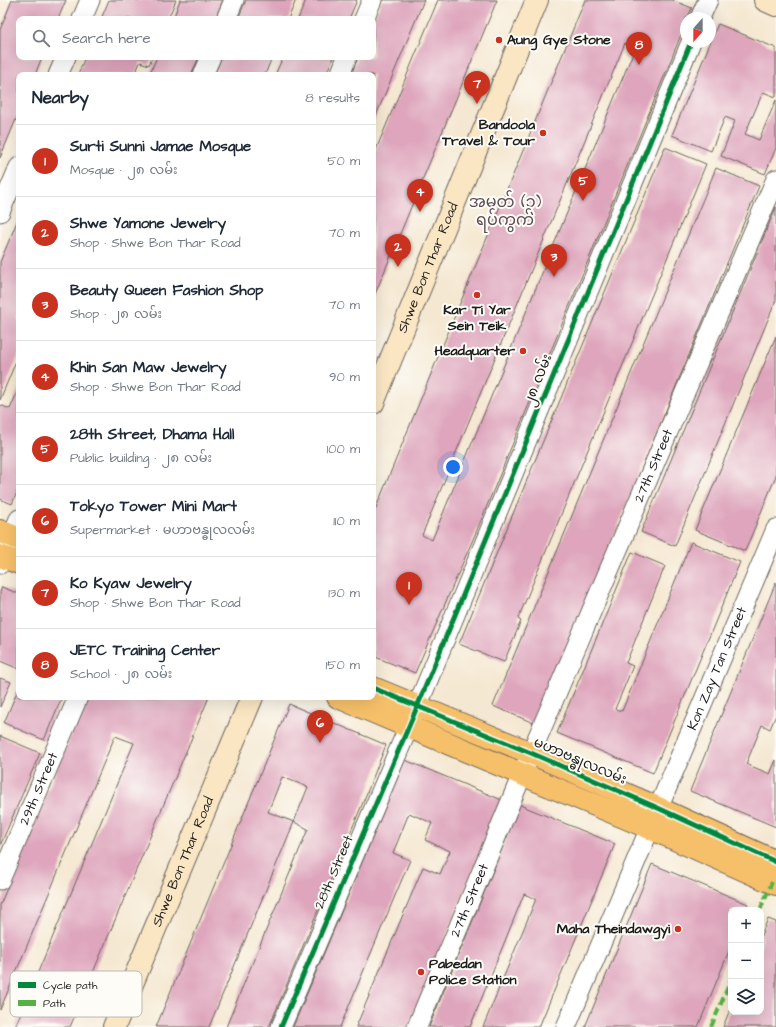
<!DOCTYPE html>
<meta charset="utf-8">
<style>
:root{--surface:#fff;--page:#f6f6f7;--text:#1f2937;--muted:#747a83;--line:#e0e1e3;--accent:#c8321e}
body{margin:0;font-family:"Architects Daughter","Noto Sans Myanmar",sans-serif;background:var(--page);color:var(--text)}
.controls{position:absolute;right:12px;bottom:12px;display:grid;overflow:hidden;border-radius:8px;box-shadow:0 4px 16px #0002}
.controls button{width:36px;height:36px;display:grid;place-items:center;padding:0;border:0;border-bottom:1px solid var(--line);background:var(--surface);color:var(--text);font:20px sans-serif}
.compass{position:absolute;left:680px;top:12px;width:36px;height:36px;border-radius:50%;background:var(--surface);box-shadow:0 4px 16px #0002;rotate:201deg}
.you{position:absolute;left:453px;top:467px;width:14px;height:14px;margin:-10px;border:3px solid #fff;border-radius:50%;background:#1a73e8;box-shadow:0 0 0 6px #1a73e833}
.badge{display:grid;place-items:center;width:26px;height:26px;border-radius:50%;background:var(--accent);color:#fff;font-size:13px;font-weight:700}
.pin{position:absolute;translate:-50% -33px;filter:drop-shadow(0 1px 2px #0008)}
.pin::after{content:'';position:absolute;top:21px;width:14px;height:12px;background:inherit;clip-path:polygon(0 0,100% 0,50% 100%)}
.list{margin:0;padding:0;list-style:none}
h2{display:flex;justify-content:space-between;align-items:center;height:52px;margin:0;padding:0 16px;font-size:17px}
h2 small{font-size:13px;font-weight:400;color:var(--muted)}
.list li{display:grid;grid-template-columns:26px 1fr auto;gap:12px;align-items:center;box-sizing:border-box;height:72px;padding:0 16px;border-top:1px solid var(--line)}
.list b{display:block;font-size:15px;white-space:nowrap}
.list p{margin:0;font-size:13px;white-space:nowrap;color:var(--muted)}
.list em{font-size:13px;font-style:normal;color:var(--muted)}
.icon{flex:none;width:22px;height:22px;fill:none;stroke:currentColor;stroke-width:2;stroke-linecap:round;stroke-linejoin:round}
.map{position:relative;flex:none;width:776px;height:1027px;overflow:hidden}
.search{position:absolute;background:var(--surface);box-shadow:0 4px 16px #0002;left:16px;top:16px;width:360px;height:44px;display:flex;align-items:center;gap:10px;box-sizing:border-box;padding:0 14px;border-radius:8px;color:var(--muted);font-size:15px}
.panel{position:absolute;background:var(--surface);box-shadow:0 4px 16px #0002;left:16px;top:72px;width:360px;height:628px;border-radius:8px}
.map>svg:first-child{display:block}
</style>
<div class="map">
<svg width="776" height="1027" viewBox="0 0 776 1027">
<rect width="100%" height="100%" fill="#fdfcf7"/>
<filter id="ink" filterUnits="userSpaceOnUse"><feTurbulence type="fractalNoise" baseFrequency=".025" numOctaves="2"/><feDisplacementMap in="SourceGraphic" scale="8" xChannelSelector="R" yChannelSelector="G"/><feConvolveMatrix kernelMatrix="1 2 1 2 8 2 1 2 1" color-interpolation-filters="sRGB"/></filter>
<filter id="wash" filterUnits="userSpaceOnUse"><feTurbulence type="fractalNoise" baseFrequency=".012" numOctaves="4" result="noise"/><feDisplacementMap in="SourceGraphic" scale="16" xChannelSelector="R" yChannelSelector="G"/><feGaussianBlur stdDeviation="0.9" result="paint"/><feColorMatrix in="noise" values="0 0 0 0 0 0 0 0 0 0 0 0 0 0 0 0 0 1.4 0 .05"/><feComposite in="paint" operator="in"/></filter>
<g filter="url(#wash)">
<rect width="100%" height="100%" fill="#f5e8d2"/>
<g id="blocks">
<path fill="#dea5bc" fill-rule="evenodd" d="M12,0H66L58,19H19V57H42L35,75H19V112L0,158V30Z
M109,0H176L168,19H101Z
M180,0H223L215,19H173Z
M246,0H296L288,19H238Z
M306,0H357L349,19H298Z
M382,0H424L373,123V75H351L358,57H373V22Z
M438,0H497L373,299V157Z
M585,0H672L692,8L687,18H686V22L670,62L477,530L415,673L373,656V515ZM625,43L635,48L432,540L422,535Z
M718,24L776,48V97L763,92L745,134L759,140L776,100V148L765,174L721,156L735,121L725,117L711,151L672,135Z
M85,57H152L149,65L140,62L135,75H78Z
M157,57H199L191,75H149Z
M222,57H272L265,75H214Z
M283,57H333L326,75H275Z
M665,147L706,164L518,619L521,621L504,662L459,644Z
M716,168L759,186L536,724L493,706Z
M776,207V300L675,546L641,532Z
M19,217V354L0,400V262Z
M776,336V476L745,551L695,530Z
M19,388V487L12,504L0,499V405L10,409Z
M691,542L740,562L653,773L557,733L632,552L665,566L626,663L633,666L615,709L622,711Z
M776,582V715L770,729L762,725L746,764L770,774L776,760V827L690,791Z
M2,587L19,594V669L0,661V592Z
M0,678L11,682L0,707Z
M19,687V697H62L44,740L4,723Z
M87,697H209L70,1027H15L134,743L115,736L0,1010V905Z
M289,704L386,745L364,800L269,1027H226L308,829L294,822L209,1027H156ZM282,777L308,787L294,822L268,812Z
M0,736L40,753L0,846Z
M405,760L502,800L409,1027H356L423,867L440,874L450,851L425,840L432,823L409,813L393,853L410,860L340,1027H293Z
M520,805L615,844L584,919L539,1027H483L536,899L524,894L470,1027H429Z
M652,864L748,904L746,910H731V946L698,1027H585Z
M768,919L776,922V1027H723L731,1007V1012H761V935Z"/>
</g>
</g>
<g filter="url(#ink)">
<use href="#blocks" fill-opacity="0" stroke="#68635c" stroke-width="1"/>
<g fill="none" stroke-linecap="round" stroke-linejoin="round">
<defs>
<g id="minor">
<path d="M700,18L708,0"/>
<path d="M82,19L90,0"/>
<path d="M226,19L234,0"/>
<path d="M364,19L372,0"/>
<path d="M58,75L66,57"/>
<path d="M203,75L211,57"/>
<path d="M340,75L347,57"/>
<path d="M0,212L19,167"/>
<path d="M0,564L19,519"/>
<path id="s1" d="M0,880L78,697"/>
<path d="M281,1027L417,707L691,42"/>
<path id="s2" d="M417,1027L531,753L776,179"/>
<path id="s3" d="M566,1027L776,529"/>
</g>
<g id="secondary">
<path d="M765,0L776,5"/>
<path id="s4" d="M373,403L537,0"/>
<path id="s5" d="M114,1027L252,697"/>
</g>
<path id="primary" d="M0,531L19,539
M0,556L19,563
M373,688L531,753L658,808L776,862
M338,697L650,828L776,884"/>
</defs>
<use href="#minor" stroke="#68635c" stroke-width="21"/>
<use href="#secondary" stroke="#68635c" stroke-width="24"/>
<use href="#primary" stroke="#68635c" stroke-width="24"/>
<use href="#minor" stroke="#fff" stroke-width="19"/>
<use href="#secondary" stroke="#fbe6c4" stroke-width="22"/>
<use href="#primary" stroke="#f6c06b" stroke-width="22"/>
<path stroke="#55b145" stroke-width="4" stroke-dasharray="8 4" stroke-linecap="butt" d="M760,910L772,882
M711,1027L731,980"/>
<defs>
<path id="cycleway" d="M373,688L531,753L658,808L776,862
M281,1027L417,707L691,42"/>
</defs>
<use href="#cycleway" stroke="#fdfcf7" stroke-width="8"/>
<use href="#cycleway" stroke="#00873e" stroke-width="5"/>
</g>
</g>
<g fill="#c8321e" stroke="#fdfcf7" stroke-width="1.5">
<circle cx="499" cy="40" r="4"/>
<circle cx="543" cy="133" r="4"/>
<circle cx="477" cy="295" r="4"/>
<circle cx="523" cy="351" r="4"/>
<circle cx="678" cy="929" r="4"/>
<circle cx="421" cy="972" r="4"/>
</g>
<g text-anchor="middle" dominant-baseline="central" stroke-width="4" stroke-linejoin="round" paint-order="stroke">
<g font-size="14" font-weight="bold" fill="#1c1c1c" stroke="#fdfcf7" text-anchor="end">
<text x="507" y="40" text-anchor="start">Aung Gye Stone</text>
<text x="535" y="125">Bandoola<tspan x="535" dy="16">Travel &amp; Tour</tspan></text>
<text x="477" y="310" text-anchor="middle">Kar Ti Yar<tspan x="477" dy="16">Sein Teik</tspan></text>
<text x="515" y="351">Headquarter</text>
<text x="670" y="929">Maha Theindawgyi</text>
<text x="429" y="964" text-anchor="start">Pabedan<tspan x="429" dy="16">Police Station</tspan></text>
</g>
<g font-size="14" fill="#1c1c1c" stroke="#fdfcf7">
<text stroke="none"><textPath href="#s4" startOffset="146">Shwe Bon Thar Road</textPath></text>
<text transform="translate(538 380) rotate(-68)">၂၈ လမ်း</text>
<text stroke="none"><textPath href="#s2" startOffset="609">27th Street</textPath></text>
<text stroke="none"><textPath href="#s3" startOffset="389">Kon Zay Tan Street</textPath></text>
<text transform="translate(580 761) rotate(23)">မဟာဗန္ဓုလလမ်း</text>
<text stroke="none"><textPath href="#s1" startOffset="99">29th Street</textPath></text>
<text stroke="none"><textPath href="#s5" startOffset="179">Shwe Bon Thar Road</textPath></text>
<text transform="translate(334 872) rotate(-67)">28th Street</text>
<text stroke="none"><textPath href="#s2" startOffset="137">27th Street</textPath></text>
</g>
<g font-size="16" fill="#604c54" stroke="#fdfcf7">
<text x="505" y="202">အမှတ် (၃)<tspan x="505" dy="18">ရပ်ကွက်</tspan></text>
</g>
</g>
<rect x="10" y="971" width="132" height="46" rx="6" fill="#fdfcf7" stroke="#bab9b5" stroke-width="1"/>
<rect x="18" y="982" width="18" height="6" fill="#00873e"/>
<rect x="18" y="1000" width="18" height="6" fill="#55b145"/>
<g font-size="11" fill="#1c1c1c">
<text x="43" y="989">Cycle path</text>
<text x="43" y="1007">Path</text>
</g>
</svg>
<div class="controls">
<button>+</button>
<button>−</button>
<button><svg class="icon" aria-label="layers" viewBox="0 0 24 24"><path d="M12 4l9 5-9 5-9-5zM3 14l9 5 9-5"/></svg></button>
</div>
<svg class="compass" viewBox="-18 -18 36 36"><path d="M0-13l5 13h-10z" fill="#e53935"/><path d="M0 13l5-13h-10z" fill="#747a83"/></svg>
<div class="you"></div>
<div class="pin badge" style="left:409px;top:605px">1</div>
<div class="pin badge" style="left:398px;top:267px">2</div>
<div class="pin badge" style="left:554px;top:277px">3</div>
<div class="pin badge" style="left:420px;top:212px">4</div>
<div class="pin badge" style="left:583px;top:201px">5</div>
<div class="pin badge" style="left:320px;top:743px">6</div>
<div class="pin badge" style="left:477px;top:104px">7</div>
<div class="pin badge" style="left:639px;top:65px">8</div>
<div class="search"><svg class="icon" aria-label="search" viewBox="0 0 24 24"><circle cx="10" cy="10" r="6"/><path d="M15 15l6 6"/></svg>Search here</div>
<section class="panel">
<h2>Nearby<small>8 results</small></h2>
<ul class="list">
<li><span class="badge">1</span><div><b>Surti Sunni Jamae Mosque</b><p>Mosque · ၂၈ လမ်း</p></div><em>50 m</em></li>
<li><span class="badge">2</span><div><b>Shwe Yamone Jewelry</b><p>Shop · Shwe Bon Thar Road</p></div><em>70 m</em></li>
<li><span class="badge">3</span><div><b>Beauty Queen Fashion Shop</b><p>Shop · ၂၈ လမ်း</p></div><em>70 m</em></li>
<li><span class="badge">4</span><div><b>Khin San Maw Jewelry</b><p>Shop · Shwe Bon Thar Road</p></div><em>90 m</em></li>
<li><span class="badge">5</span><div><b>28th Street, Dhama Hall</b><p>Public building · ၂၈ လမ်း</p></div><em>100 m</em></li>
<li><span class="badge">6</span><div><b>Tokyo Tower Mini Mart</b><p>Supermarket · မဟာဗန္ဓုလလမ်း</p></div><em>110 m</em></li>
<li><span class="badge">7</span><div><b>Ko Kyaw Jewelry</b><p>Shop · Shwe Bon Thar Road</p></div><em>130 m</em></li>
<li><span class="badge">8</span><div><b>JETC Training Center</b><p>School · ၂၈ လမ်း</p></div><em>150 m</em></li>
</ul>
</section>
</div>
